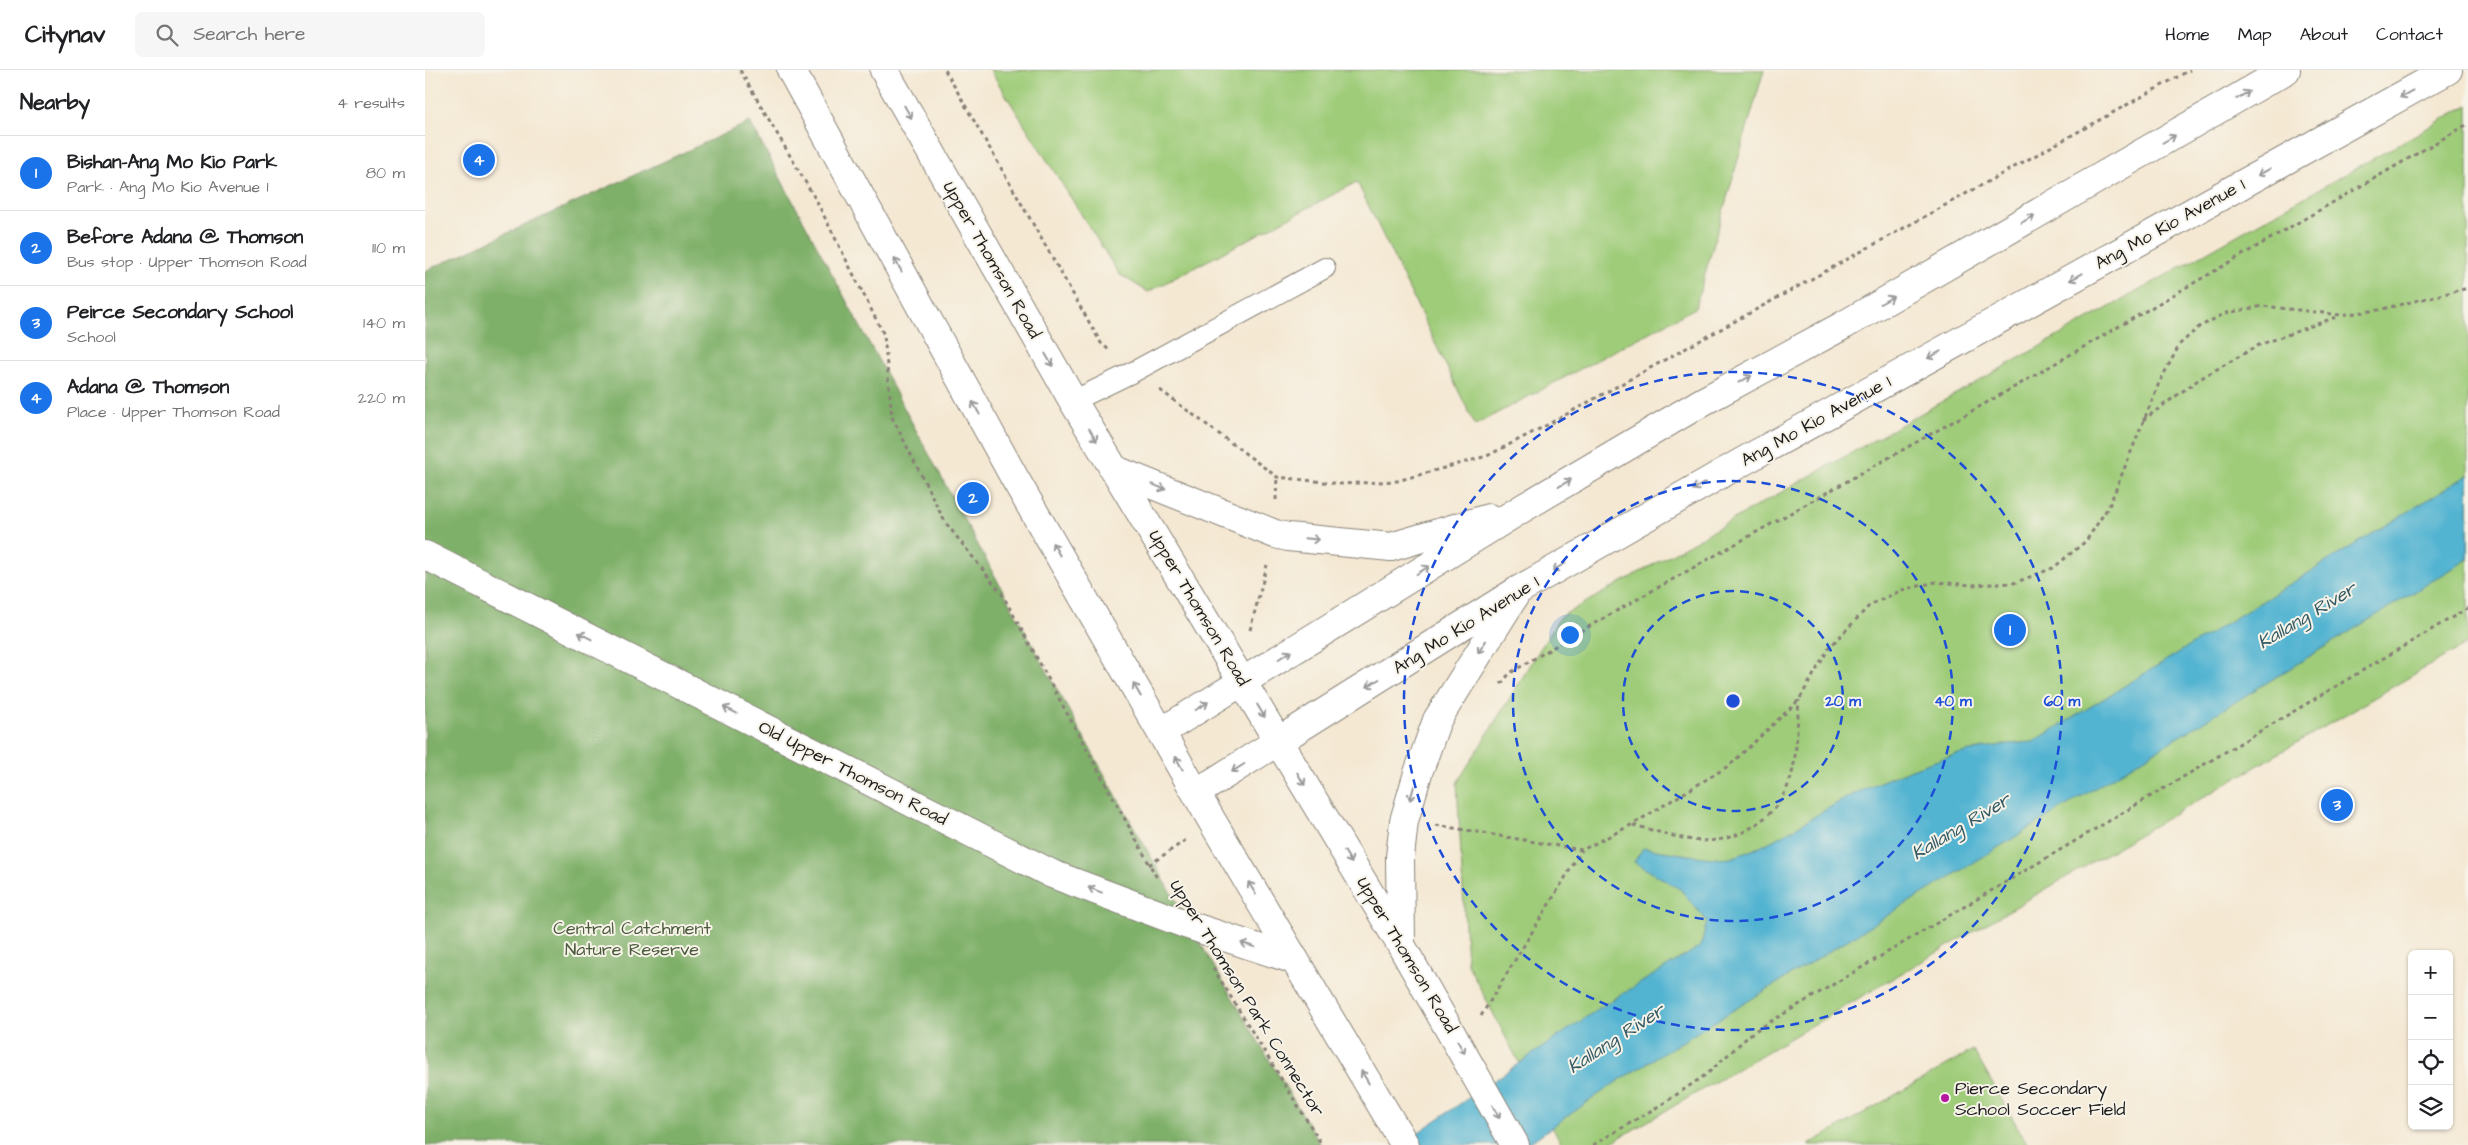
<!DOCTYPE html>
<meta charset="utf-8">
<style>
:root{--surface:#fff;--page:#f6f6f6;--text:#202124;--muted:#757577;--line:#e0e0e0;--accent:#1a73e8}
body{margin:0;font-family:"Architects Daughter",sans-serif;background:var(--page);color:var(--text)}
.controls{position:absolute;right:15px;bottom:15px;display:grid;overflow:hidden;border-radius:8px;box-shadow:0 1px 4px #0004}
.controls button{width:45px;height:45px;display:grid;place-items:center;padding:0;border:0;border-bottom:1px solid var(--line);background:var(--surface);color:var(--text);font:25px sans-serif}
.you{position:absolute;left:1144px;top:564px;width:18px;height:18px;margin:-12px;border:4px solid #fff;border-radius:50%;background:#1a73e8;box-shadow:0 0 0 8px #1a73e833}
.badge{display:grid;place-items:center;width:32px;height:32px;border-radius:50%;background:var(--accent);color:#fff;font-size:16px;font-weight:700}
.pin{position:absolute;translate:-50% -50%;border:2px solid #fff;box-shadow:0 1px 5px #0006}
.list{margin:0;padding:0;list-style:none}
h2{display:flex;justify-content:space-between;align-items:center;height:65px;margin:0;padding:0 20px;font-size:21px}
h2 small{font-size:16px;font-weight:400;color:var(--muted)}
.list li{display:grid;grid-template-columns:32px 1fr auto;gap:15px;align-items:center;box-sizing:border-box;height:75px;padding:0 20px;border-top:1px solid var(--line)}
.list b{display:block;font-size:19px;white-space:nowrap}
.list p{margin:0;font-size:16px;white-space:nowrap;color:var(--muted)}
.list em{font-size:16px;font-style:normal;color:var(--muted)}
.icon{flex:none;width:28px;height:28px;fill:none;stroke:currentColor;stroke-width:2;stroke-linecap:round;stroke-linejoin:round}
.map{position:relative;flex:none;width:2043px;height:1075px;overflow:hidden}
header{display:flex;align-items:center;gap:30px;box-sizing:border-box;height:70px;padding:0 25px;background:var(--surface);border-bottom:1px solid var(--line)}
header strong{font-size:24px}
nav{display:flex;gap:28px;margin-inline-start:auto;font-size:18px}
.search{width:350px;height:45px;background:var(--page);display:flex;align-items:center;gap:12px;box-sizing:border-box;padding:0 18px;border-radius:8px;color:var(--muted);font-size:19px}
main{display:flex}
aside{flex:1;background:var(--surface)}
.map>svg:first-child{display:block}
</style>
<header>
<strong>Citynav</strong>
<div class="search"><svg class="icon" aria-label="search" viewBox="0 0 24 24"><circle cx="10" cy="10" r="6"/><path d="M15 15l6 6"/></svg>Search here</div>
<nav><a>Home</a><a>Map</a><a>About</a><a>Contact</a></nav>
</header>
<main>
<aside>
<h2>Nearby<small>4 results</small></h2>
<ul class="list">
<li><span class="badge">1</span><div><b>Bishan-Ang Mo Kio Park</b><p>Park · Ang Mo Kio Avenue 1</p></div><em>80 m</em></li>
<li><span class="badge">2</span><div><b>Before Adana @ Thomson</b><p>Bus stop · Upper Thomson Road</p></div><em>110 m</em></li>
<li><span class="badge">3</span><div><b>Peirce Secondary School</b><p>School</p></div><em>140 m</em></li>
<li><span class="badge">4</span><div><b>Adana @ Thomson</b><p>Place · Upper Thomson Road</p></div><em>220 m</em></li>
</ul>
</aside>
<div class="map">
<svg width="2043" height="1075" viewBox="0 0 2043 1075">
<rect width="100%" height="100%" fill="#f7f3e8"/>
<filter id="ink" filterUnits="userSpaceOnUse"><feTurbulence type="fractalNoise" baseFrequency=".02" numOctaves="2"/><feDisplacementMap in="SourceGraphic" scale="10" xChannelSelector="R" yChannelSelector="G"/><feConvolveMatrix kernelMatrix="1 2 1 2 8 2 1 2 1" color-interpolation-filters="sRGB"/></filter>
<filter id="wash" filterUnits="userSpaceOnUse"><feTurbulence type="fractalNoise" baseFrequency=".0096" numOctaves="4" result="noise"/><feDisplacementMap in="SourceGraphic" scale="20" xChannelSelector="R" yChannelSelector="G"/><feGaussianBlur stdDeviation="1.12" result="paint"/><feColorMatrix in="noise" values="0 0 0 0 0 0 0 0 0 0 0 0 0 0 0 0 0 1.4 0 .05"/><feComposite in="paint" operator="in"/></filter>
<g filter="url(#wash)">
<rect width="100%" height="100%" fill="#f4e8d3"/>
<path fill="#9fcc79" stroke="#5e744a" d="M565,0H1339L1270,238L1050,355L932,112L723,222L694,204Z
M2043,35V573L1182,1075H1137L1042,893L1032,713L1135,547Z
M1548,980L1603,1075H1383Z"/>
<path fill="#7fb069" stroke="#4e6642" d="M325,52C511,395 691,742 896,1075H0V201Z"/>
<path fill="#52b4d1" stroke="#376876" d="M2043,405V489L1193,1011L1101,1075H975L1176,937L1276,876L1282,851L1255,819L1209,792L1218,778C1233,780 1294,791 1305,788C1352,774 1390,743 1433,722C1488,696 1547,675 1608,672Z"/>
</g>
<g filter="url(#ink)">
<g fill="none" stroke-linecap="round" stroke-linejoin="round">
<defs>
<path id="lane" d="M648,331L710,301L900,198"/>
<path id="street" d="M0,485L627,804L760,854L870,890"/>
<path id="primary" d="M366,0L589,407L787,751L980,1075
M459,0L648,331L976,875L1090,1075
M688,399L850,464L863,467L966,477L1064,448
M736,662L1098,438L1277,332L1419,255L1861,0
M771,723L1092,521L1317,392L2023,0
M976,874L975,787L979,751L993,703L1012,650L1089,527"/>
</defs>
<use href="#lane" stroke="#888278" stroke-width="22"/>
<use href="#street" stroke="#888278" stroke-width="30"/>
<use href="#primary" stroke="#888278" stroke-width="30"/>
<path stroke="#888278" stroke-width="3" stroke-dasharray="4 4" stroke-linecap="butt" d="M315,0L392,132L459,265L467,347L520,452L577,524L732,808
M520,0L676,273L685,281
M735,320L852,407L917,414L972,411L1062,386L1122,355L1765,0
M1718,350L1773,310L1834,275L1914,246
M851,430L852,407
M825,560L842,495
M1076,614L1085,603L1154,562L1593,315L2043,54
M1011,755L1157,780L1208,754L1305,695L1374,630L1404,578L1445,535L1477,520L1511,512L1546,515L1589,513L1628,498L1661,471L1684,436L1734,313L1755,274L1774,257L1801,243L1838,236L1916,245L1953,240L2043,218
M1208,755C1228,760 1248,767 1268,770C1311,776 1354,748 1366,707C1372,687 1372,652 1374,630
M724,795L761,770
M788,898L897,1075
M1056,946L1157,780
M1168,1075L1239,1033L1282,1004L1328,962L2043,538"/>
<use href="#lane" stroke="#fff" stroke-width="20"/>
<use href="#street" stroke="#fff" stroke-width="28"/>
<use href="#primary" stroke="#fff" stroke-width="28"/>
</g>
<defs><path id="oneway-shaft" d="M-6 0H5M1.5-3L5.5 0L1.5 3" fill="none" stroke-width="1.6" stroke-linecap="round" stroke-linejoin="round" transform="scale(1.25)"/></defs>
<g stroke="#999">
<use href="#oneway-shaft" transform="translate(1981 24) rotate(151)"/>
<use href="#oneway-shaft" transform="translate(1818 25) rotate(-31)"/>
<use href="#oneway-shaft" transform="translate(483 42) rotate(60)"/>
<use href="#oneway-shaft" transform="translate(1744 69) rotate(-30)"/>
<use href="#oneway-shaft" transform="translate(1839 102) rotate(151)"/>
<use href="#oneway-shaft" transform="translate(1603 149) rotate(-30)"/>
<use href="#oneway-shaft" transform="translate(473 195) rotate(-119)"/>
<use href="#oneway-shaft" transform="translate(1651 207) rotate(151)"/>
<use href="#oneway-shaft" transform="translate(1462 230) rotate(-30)"/>
<use href="#oneway-shaft" transform="translate(1509 285) rotate(151)"/>
<use href="#oneway-shaft" transform="translate(624 290) rotate(60)"/>
<use href="#oneway-shaft" transform="translate(1320 309) rotate(-28)"/>
<use href="#oneway-shaft" transform="translate(551 338) rotate(-119)"/>
<use href="#oneway-shaft" transform="translate(668 365) rotate(59)"/>
<use href="#oneway-shaft" transform="translate(1140 413) rotate(-31)"/>
<use href="#oneway-shaft" transform="translate(1274 416) rotate(150)"/>
<use href="#oneway-shaft" transform="translate(734 417) rotate(22)"/>
<use href="#oneway-shaft" transform="translate(887 469) rotate(5)"/>
<use href="#oneway-shaft" transform="translate(631 479) rotate(-120)"/>
<use href="#oneway-shaft" transform="translate(1134 497) rotate(150)"/>
<use href="#oneway-shaft" transform="translate(998 500) rotate(-32)"/>
<use href="#oneway-shaft" transform="translate(160 566) rotate(-153)"/>
<use href="#oneway-shaft" transform="translate(1057 577) rotate(122)"/>
<use href="#oneway-shaft" transform="translate(860 585) rotate(-32)"/>
<use href="#oneway-shaft" transform="translate(948 613) rotate(148)"/>
<use href="#oneway-shaft" transform="translate(712 620) rotate(-120)"/>
<use href="#oneway-shaft" transform="translate(777 636) rotate(-32)"/>
<use href="#oneway-shaft" transform="translate(305 640) rotate(-153)"/>
<use href="#oneway-shaft" transform="translate(836 641) rotate(59)"/>
<use href="#oneway-shaft" transform="translate(754 693) rotate(-119)"/>
<use href="#oneway-shaft" transform="translate(813 698) rotate(148)"/>
<use href="#oneway-shaft" transform="translate(876 709) rotate(60)"/>
<use href="#oneway-shaft" transform="translate(987 723) rotate(107)"/>
<use href="#oneway-shaft" transform="translate(923 787) rotate(59)"/>
<use href="#oneway-shaft" transform="translate(827 818) rotate(-121)"/>
<use href="#oneway-shaft" transform="translate(670 820) rotate(-159)"/>
<use href="#oneway-shaft" transform="translate(823 875) rotate(-162)"/>
<use href="#oneway-shaft" transform="translate(1036 977) rotate(60)"/>
<use href="#oneway-shaft" transform="translate(940 1007) rotate(-121)"/>
<use href="#oneway-shaft" transform="translate(1071 1042) rotate(61)"/>
</g>
</g>
<g fill="none" stroke="#1d4ed8" stroke-width="2.5" stroke-dasharray="9 6">
<circle cx="1308" cy="631" r="110"/>
<circle cx="1308" cy="631" r="220"/>
<circle cx="1308" cy="631" r="329"/>
</g>
<circle fill="#b5179e" stroke="#f7f3e8" stroke-width="2" cx="1520" cy="1028" r="5"/>
<g text-anchor="middle" dominant-baseline="central" stroke-width="4" stroke-linejoin="round" paint-order="stroke">
<g font-size="18" fill="#1c1c1c" stroke="#f7f3e8">
<text transform="translate(1745 154) rotate(-29)">Ang Mo Kio Avenue 1</text>
<text transform="translate(567 190) rotate(60)">Upper Thomson Road</text>
<text transform="translate(1391 351) rotate(-29)">Ang Mo Kio Avenue 1</text>
<text transform="translate(774 538) rotate(59)">Upper Thomson Road</text>
<text transform="translate(1041 555) rotate(-32)">Ang Mo Kio Avenue 1</text>
<text transform="translate(428 703) rotate(27)">Old Upper Thomson Road</text>
<text transform="translate(982 885) rotate(59)">Upper Thomson Road</text>
<text transform="translate(822 928) rotate(58)">Upper Thomson Park Connector</text>
</g>
<g font-size="18" fill="#4a5a3d" stroke="#f7f3e8">
<text x="207" y="858">Central Catchment<tspan x="207" dy="21">Nature Reserve</tspan></text>
</g>
<g font-size="18" fill="#1c1c1c" stroke="#f7f3e8" text-anchor="start">
<text x="1530" y="1018">Pierce Secondary<tspan x="1530" dy="21">School Soccer Field</tspan></text>
</g>
<g font-size="19" font-style="italic" fill="#325964" stroke="#f7f3e8">
<text transform="translate(1882 546) rotate(-31)">Kallang River</text>
<text transform="translate(1536 757) rotate(-31)">Kallang River</text>
<text transform="translate(1191 969) rotate(-33)">Kallang River</text>
</g>
</g>
<circle cx="1308" cy="631" r="8" fill="#1d4ed8" stroke="#f7f3e8" stroke-width="2.5"/>
<g font-size="15" text-anchor="middle" font-weight="bold" fill="#1d4ed8" stroke="#f7f3e8" stroke-width="4" stroke-linejoin="round" paint-order="stroke">
<text x="1418" y="636">20 m</text>
<text x="1528" y="636">40 m</text>
<text x="1637" y="636">60 m</text>
</g>
</svg>
<div class="controls">
<button>+</button>
<button>−</button>
<button><svg class="icon" aria-label="locate" viewBox="0 0 24 24"><circle cx="12" cy="12" r="6"/><path d="M12 2v4M12 18v4M2 12h4M18 12h4"/></svg></button>
<button><svg class="icon" aria-label="layers" viewBox="0 0 24 24"><path d="M12 4l9 5-9 5-9-5zM3 14l9 5 9-5"/></svg></button>
</div>
<div class="you"></div>
<div class="pin badge" style="left:1585px;top:560px">1</div>
<div class="pin badge" style="left:548px;top:428px">2</div>
<div class="pin badge" style="left:1912px;top:735px">3</div>
<div class="pin badge" style="left:54px;top:90px">4</div>
</div>
</main>
